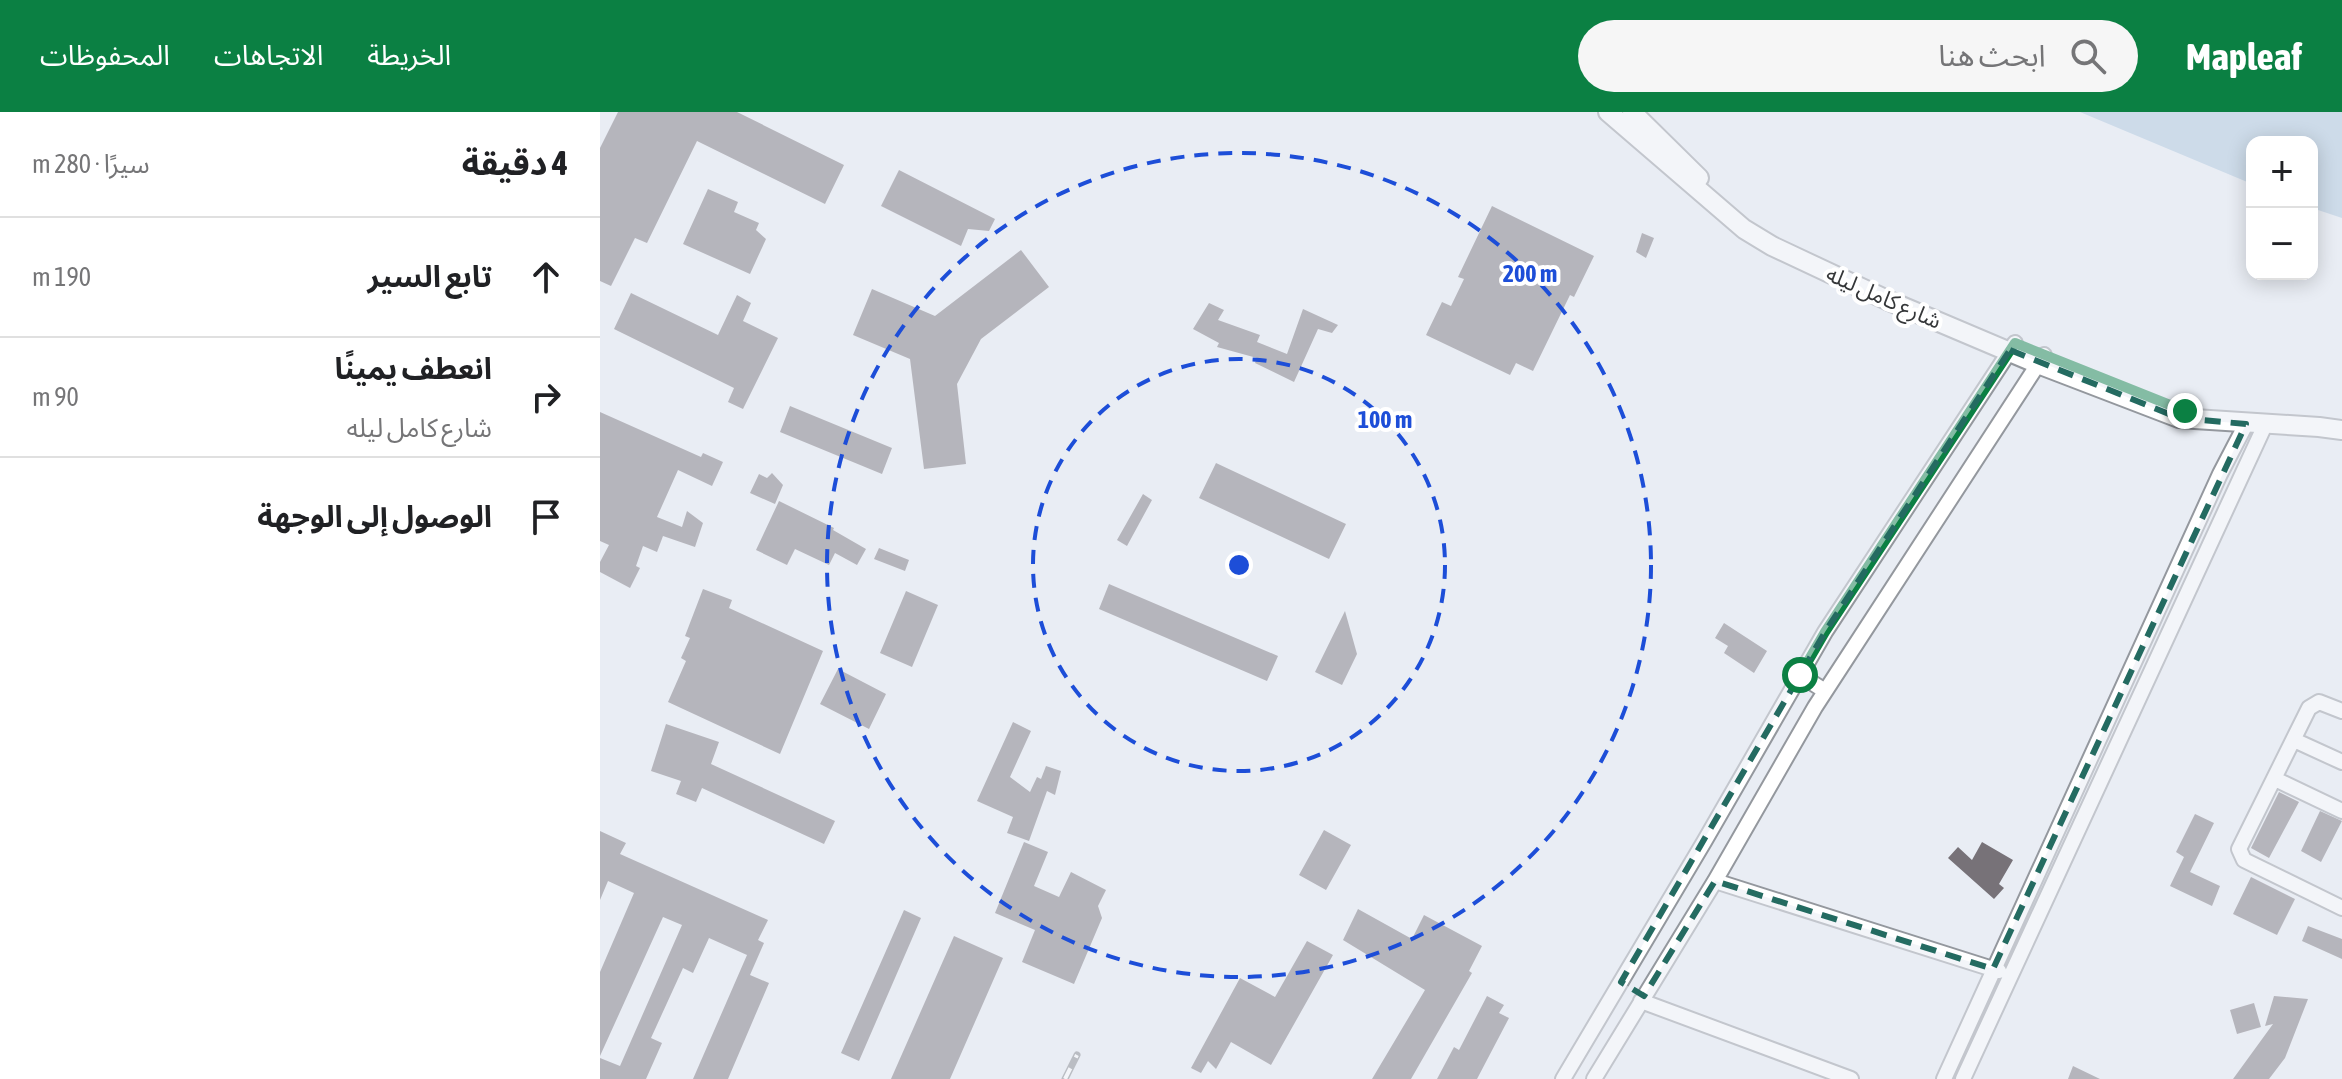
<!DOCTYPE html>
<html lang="ar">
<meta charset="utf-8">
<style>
:root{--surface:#fff;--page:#f6f6f6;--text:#202124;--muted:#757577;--line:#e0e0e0;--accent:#0b8043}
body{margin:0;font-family:"Asap Condensed","Noto Sans Arabic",sans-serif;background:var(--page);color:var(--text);direction:rtl}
.controls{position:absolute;right:24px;top:24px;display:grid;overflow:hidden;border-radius:16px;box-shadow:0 4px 20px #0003}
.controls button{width:72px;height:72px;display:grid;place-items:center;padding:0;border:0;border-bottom:2px solid var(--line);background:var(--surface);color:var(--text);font:40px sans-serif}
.stop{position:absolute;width:24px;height:24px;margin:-18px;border:6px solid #0b8043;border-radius:50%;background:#fff}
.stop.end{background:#0b8043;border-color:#fff;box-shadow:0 2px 8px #0008}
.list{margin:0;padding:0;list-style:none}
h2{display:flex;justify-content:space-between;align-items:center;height:104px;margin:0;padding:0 32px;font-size:34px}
h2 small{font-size:26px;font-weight:400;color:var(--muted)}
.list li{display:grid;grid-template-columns:52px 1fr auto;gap:24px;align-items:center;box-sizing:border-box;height:120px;padding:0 32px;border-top:2px solid var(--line)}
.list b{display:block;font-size:30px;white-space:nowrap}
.list p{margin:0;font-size:26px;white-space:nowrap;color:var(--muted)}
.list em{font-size:26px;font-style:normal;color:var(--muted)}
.icon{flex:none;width:44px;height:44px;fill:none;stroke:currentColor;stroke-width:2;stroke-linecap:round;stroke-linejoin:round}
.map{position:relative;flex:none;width:1742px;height:967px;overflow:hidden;direction:ltr}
header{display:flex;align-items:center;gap:48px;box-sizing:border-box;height:112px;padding:0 40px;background:var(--accent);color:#fff}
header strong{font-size:38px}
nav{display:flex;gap:44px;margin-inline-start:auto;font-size:28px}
.search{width:560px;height:72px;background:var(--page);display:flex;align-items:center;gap:20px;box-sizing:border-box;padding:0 28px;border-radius:44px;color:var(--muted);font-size:30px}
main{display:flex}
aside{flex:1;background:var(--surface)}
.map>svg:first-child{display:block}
</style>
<header>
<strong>Mapleaf</strong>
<div class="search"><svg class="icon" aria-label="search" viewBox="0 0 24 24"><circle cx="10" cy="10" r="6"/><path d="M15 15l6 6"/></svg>ابحث هنا</div>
<nav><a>الخريطة</a><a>الاتجاهات</a><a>المحفوظات</a></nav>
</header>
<main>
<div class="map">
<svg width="1742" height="967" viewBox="0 0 1742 967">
<rect width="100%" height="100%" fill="#e9edf4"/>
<path fill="#aac5dc" d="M1480,0H1742V106L1712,96V30H1652V72Z"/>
<path fill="#777278" d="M18,0H137L244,53L225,92L97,29L47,131L35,126L11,174L0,169V36Z
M299,58L395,107L389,119L368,117L361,134L281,94Z
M108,77L138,90L134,100L159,111L156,118L166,127L150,162L83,132Z
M892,94L994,144L974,185L970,183L933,259L916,251L910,263L826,223L842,190L851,194L864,167L858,165Z
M1042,121L1054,126L1046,146L1036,140Z
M421,138L449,175L381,227L357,272L366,352L324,357L310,247L253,223L272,177L335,204Z
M31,181L118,223L137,183L151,191L143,209L178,226L143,297L128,290L134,276L14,217Z
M609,191L624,198L618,208L660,223L657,230L687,242L703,197L738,213L732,221L718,217L694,270L655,251L657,246L617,235L619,231L593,217Z
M190,294L292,336L282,362L180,320Z
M0,300L101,345L103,341L123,350L112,374L78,358L57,405L82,415L87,399L103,411L95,435L63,424L57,440L43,434L36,454L40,456L30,476L0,460V450L9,433L0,429Z
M616,351L746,412L729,447L599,386Z
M172,361L183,373L175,392L150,381L159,362L167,366Z
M543,382L552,388L527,434L517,428Z
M179,389L234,416L233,418L266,437L257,453L235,441L229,453L195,437L187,453L156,438Z
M279,436L309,448L305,459L274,447Z
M509,472L678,544L667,569L499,497Z
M103,477L132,488L129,496L223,539L180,642L68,590L86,549L81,546L90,526L85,524Z
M306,479L338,493L312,555L280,541Z
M745,499L757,542L742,573L715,560Z
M1124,511L1167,539L1154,561L1124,541L1128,534L1115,526Z
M238,557L286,582L269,617L220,592Z
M413,610L431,619L410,665L430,680L437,665L441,667L446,654L461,659L455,683L447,679L429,729L407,721L413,705L377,689Z
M66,612L119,630L111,652L235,709L224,732L102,676L96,690L76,682L81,669L51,659Z
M1679,680L1699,690L1669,746L1651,736Z
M1720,699L1742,709L1721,750L1701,739Z
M1595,702L1614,711L1590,760L1620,774L1612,794L1570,774L1584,745L1576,740Z
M724,718L751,733L726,778L699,763Z
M0,719L26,731L20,742L168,808L158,828L164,831L150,863L169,871L128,967H93L147,843L109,826L93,861L83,856L51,926L62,931L46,967H0V946L20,954L82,813L63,805L0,944V860L34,781L8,769L0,788Z
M424,730L448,740L434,774L459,785L471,760L506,778L498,794L502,806L474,872L422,850L435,818L395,801Z
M1382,730L1413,748L1399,772L1404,776L1394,787L1348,746L1358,735L1372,748Z
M1651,765L1695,787L1677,823L1633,802Z
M758,797L812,827L824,803L882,834L869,859L872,861L811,967H772L825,878L743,828Z
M304,798L321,806L259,949L241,941Z
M1708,814L1742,827V847L1702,829Z
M354,824L403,846L350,967H291Z
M707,829L733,843L671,953L631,930L616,957L608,949L601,961L591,956L640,866L675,885Z
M887,884L904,893L899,901L909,906L877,967H837L854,935L859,938Z
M1674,884L1708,887L1685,946L1669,967H1633L1673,912L1665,914Z
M1654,891L1661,915L1637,922L1630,898Z
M1473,954L1500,967H1468Z"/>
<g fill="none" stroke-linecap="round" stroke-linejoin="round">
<defs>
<path id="minor" d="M1200,563L1225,579
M1742,599L1719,590L1709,596L1639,737L1644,748L1742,796
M1694,628L1742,650
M1675,667L1742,699
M1115,769L1399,859
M1041,889L1251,967
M963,967L1104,730L1225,520L1415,231
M994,967L1115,769L1215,595L1444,243
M1344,967L1620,362L1646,312
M1363,967L1665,313"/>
<path id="tertiary" d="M1008,0L1144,117L1172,134L1287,188L1438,252L1579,306L1719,315L1742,318
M1032,0L1099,66"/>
</defs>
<use href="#minor" stroke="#94989e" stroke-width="18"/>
<use href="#tertiary" stroke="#94989e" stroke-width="22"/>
<use href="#minor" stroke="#fff" stroke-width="14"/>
<use href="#tertiary" stroke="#fff" stroke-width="18"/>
<defs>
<path id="rail" d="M465,967L477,943"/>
</defs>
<use href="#rail" stroke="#818488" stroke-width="7"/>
<use href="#rail" stroke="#fff" stroke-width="4" stroke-dasharray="12" stroke-linecap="butt"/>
</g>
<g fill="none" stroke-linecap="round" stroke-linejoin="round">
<path stroke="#0b8043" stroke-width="10" d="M1200,563L1225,520L1415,231L1585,299"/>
</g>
<path d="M0 0H1742V967H0ZM1410,238L1579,306L1646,312L1393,857L1115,769L1044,884L1021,870L1225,520Z" fill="#e9edf4" fill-opacity=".55" fill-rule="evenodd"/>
<path fill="none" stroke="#246b61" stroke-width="6" stroke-dasharray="16 10" stroke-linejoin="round" d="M1410,238L1579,306L1646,312L1393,857L1115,769L1044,884L1021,870L1225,520Z"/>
<g fill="none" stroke="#1d4ed8" stroke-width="4" stroke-dasharray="14 10">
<circle cx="639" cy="453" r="206"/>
<circle cx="639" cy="453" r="412"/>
</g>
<g text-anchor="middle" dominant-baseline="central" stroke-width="8" stroke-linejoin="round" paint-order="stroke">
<g font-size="22" fill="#353739" stroke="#fff">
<text transform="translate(1284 185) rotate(24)">شارع كامل ليله</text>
</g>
</g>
<circle cx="639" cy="453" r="12" fill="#1d4ed8" stroke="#fff" stroke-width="4"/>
<g font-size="24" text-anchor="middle" font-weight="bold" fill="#1d4ed8" stroke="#fff" stroke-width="8" stroke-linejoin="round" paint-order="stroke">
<text x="930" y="170">200 m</text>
<text x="785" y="316">100 m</text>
</g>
</svg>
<div class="controls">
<button>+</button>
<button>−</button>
</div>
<div class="stop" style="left:1200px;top:563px"></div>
<div class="stop end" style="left:1585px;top:299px"></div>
</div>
<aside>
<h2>4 دقيقة<small>سيرًا · 280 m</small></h2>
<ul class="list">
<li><svg class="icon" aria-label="ahead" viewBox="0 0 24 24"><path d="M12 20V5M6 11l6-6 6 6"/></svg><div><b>تابع السير</b></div><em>190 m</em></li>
<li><svg class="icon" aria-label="right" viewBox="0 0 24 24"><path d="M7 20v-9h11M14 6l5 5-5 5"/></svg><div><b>انعطف يمينًا</b><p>شارع كامل ليله</p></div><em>90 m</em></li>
<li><svg class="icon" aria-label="arrive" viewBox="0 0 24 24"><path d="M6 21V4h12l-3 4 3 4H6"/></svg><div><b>الوصول إلى الوجهة</b></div></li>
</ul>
</aside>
</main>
